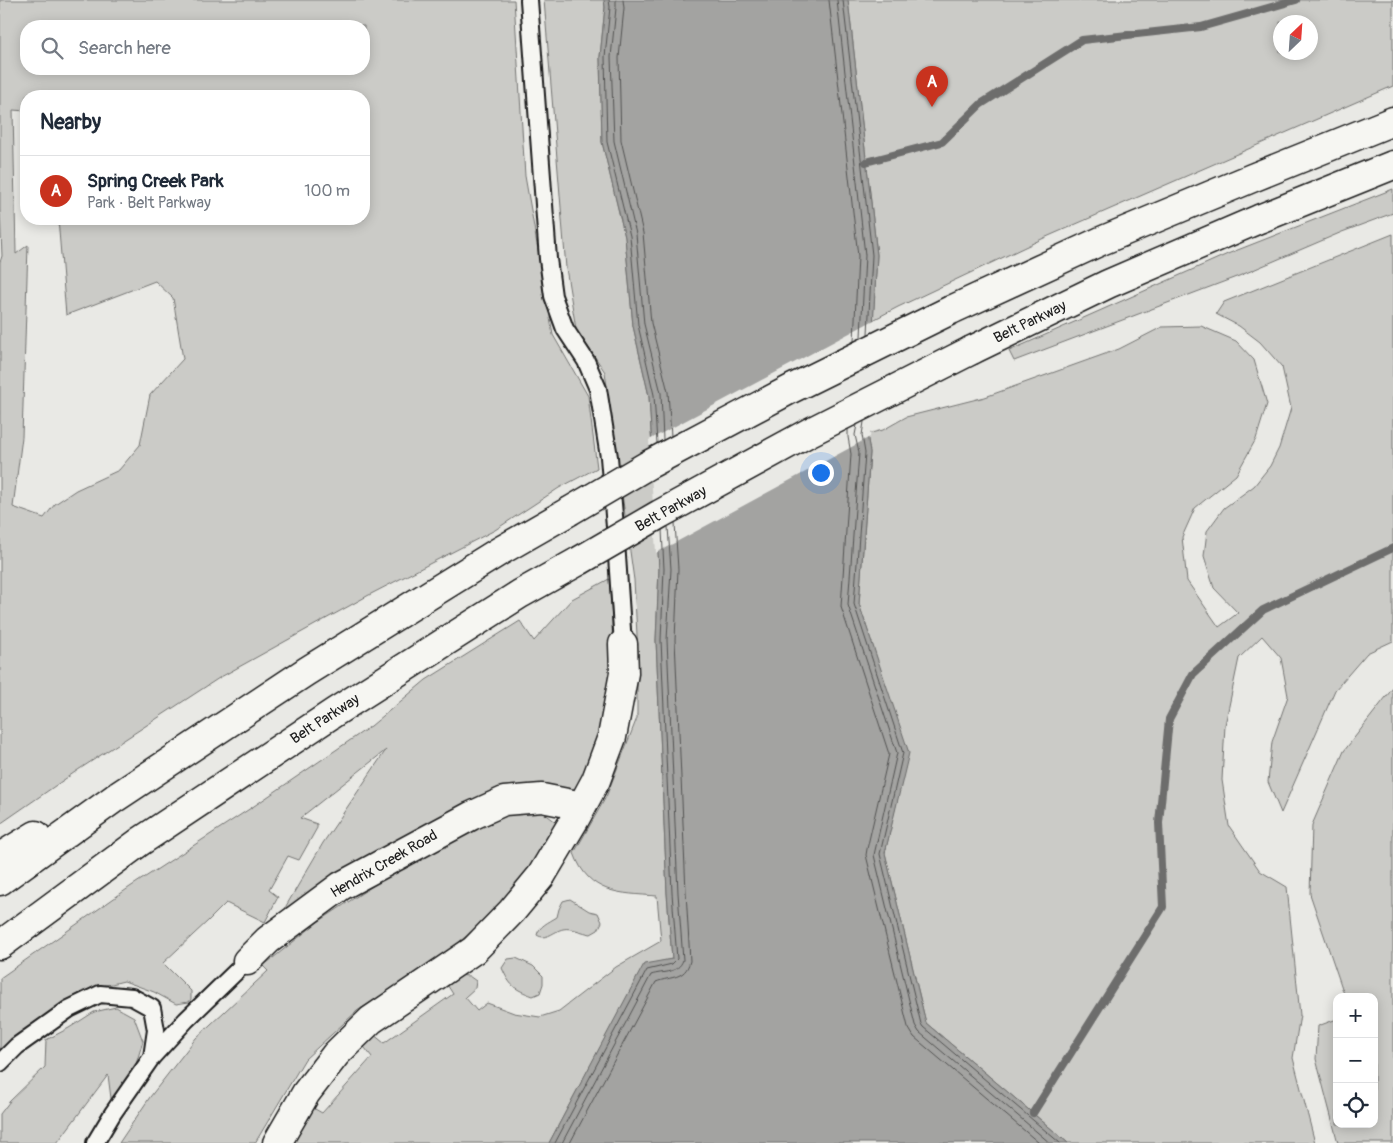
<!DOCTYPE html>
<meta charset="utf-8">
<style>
:root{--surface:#fff;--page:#f6f6f7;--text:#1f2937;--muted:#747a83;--line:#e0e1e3;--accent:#c8321e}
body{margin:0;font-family:Pangolin,sans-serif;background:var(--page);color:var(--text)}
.controls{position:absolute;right:15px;bottom:15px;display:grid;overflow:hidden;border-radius:10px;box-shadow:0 2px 12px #0003}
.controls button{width:45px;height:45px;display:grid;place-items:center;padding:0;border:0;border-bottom:1px solid var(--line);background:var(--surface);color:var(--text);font:25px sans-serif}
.compass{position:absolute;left:1273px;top:15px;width:45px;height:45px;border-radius:50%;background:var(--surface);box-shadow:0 2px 12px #0003;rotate:25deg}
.you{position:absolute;left:820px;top:472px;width:18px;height:18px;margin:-12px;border:4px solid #fff;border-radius:50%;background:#1a73e8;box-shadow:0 0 0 8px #1a73e833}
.badge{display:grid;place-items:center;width:32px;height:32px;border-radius:50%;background:var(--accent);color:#fff;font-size:16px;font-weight:700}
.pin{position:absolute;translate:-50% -41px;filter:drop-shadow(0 1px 2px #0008)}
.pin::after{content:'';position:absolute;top:26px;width:18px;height:15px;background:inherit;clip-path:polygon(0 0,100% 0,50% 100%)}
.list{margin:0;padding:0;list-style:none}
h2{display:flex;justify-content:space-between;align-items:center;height:65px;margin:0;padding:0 20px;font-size:21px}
h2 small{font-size:16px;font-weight:400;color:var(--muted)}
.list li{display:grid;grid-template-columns:32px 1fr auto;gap:15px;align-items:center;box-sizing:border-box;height:70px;padding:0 20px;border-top:1px solid var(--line)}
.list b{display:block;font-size:19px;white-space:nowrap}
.list p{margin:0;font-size:16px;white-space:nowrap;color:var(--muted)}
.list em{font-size:16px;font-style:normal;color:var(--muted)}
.icon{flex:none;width:28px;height:28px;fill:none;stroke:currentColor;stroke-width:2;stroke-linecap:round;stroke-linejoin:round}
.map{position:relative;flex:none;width:1393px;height:1143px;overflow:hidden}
.search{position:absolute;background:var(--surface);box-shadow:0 2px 12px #0003;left:20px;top:20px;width:350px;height:55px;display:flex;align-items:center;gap:12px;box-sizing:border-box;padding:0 18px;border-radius:20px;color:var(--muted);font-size:19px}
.panel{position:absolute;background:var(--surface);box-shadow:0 2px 12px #0003;left:20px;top:90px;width:350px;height:135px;border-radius:20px}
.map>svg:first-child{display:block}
</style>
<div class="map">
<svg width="1393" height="1143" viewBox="0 0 1393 1143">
<rect width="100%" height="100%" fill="#e9e9e5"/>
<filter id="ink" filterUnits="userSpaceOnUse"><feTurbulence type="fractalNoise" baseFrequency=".02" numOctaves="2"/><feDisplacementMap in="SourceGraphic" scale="10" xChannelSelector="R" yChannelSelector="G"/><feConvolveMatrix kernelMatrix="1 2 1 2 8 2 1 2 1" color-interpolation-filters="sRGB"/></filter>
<g filter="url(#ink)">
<path fill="#cbcbc7" stroke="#747472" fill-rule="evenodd" d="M0,0H514L525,176L553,335L588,396L597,468L559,488L495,530L369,595L219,678L78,770L0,824V262L2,256L0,209ZM26,26H364V69H26ZM26,96H364V219H58L66,315L155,281L173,298L183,359L150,395L140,445L119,470L76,490L55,504L44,518L13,507L22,437L28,245L16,254L13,110L26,111Z
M544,0H604L605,7L600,57L602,142L625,237L633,326L649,396L659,569L656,640L667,893L672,959L644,965L549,1143H288L308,1105L322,1113L372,1057L361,1043L373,1034L384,1043L453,994L446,983L455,975L469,976L476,981L475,988L465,997L477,1011L487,1003L514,1013L540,1017L559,1011L616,967L661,941L657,896C620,893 589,895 574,853L606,797L637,718V635L634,580L605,372L576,329L566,268Z
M848,0H1393V86L1044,238L898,307L873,320L877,255ZM1280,22H1310V52H1280Z
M1393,189V213L1342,232L1239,276L1014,361L1009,351L1230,253Z
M1393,234V641L1367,653L1335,690L1281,813L1268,782L1272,742L1288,696L1281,658L1262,636L1239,658L1225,725L1222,780L1229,826L1260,871L1287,887L1300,1015L1293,1058L1315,1143H1068L926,1023L885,853L908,753L859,604L870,453L867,434L883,430L906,417L985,397L1119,349L1162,327L1201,326L1236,341L1254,360L1267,404L1256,439L1236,475L1195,508L1182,537L1187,581L1219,627L1238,613L1214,588L1204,556L1207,531L1224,508L1254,486L1270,466L1279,448L1291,408L1282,367L1260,342L1239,326L1216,314L1224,302Z
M609,579L612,620L613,672L604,728L577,793L555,787L285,915L286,906L323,843L386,750L300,818L317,824V828L299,860L288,856L269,890L278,897L265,922L226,903L208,921L163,963L191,991V999L189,1002L176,1004L154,992L124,981L83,991L15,1036L0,1052V978L130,887L254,806L371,726L426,680L520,621L534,641L572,599Z
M1393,688V1143H1338L1316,1059L1318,1026L1337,1019V1124H1374V997H1345L1310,894L1312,825L1344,751Z
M540,810L556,822L554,836L508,900L443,956L357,1011L305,1059L255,1143H119L150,1097L196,1038L268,971L263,966L318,922L439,842L515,811Z
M570,899L589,911L598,913L602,922L598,930L591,934C583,933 571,927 563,929C554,931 546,941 537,935C539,926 549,922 557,917L559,909L563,901Z
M516,958L533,966L543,976V984L540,993L533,996C514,989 510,986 502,968L508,959Z
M116,1007L134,1017L143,1041L133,1074L112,1106L108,1075L57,1143H0V1114L10,1101L45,1067L46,1040L69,1028L94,1012Z"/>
<path fill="#a3a3a1" stroke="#6d6d6c" d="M604,0H848L877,255L867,434L870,452L859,604L909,753L885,853L926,1023L1068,1143H549L644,964L672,959L667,893L656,640L659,569L649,396L633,326L625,237L602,142L600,57L605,7Z"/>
<path fill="#e9e9e5" d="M876,319L874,403L870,437L656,553L649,440Z"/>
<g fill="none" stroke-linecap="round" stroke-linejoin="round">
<path stroke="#525251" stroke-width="1" d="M609,0L610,7L605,57L607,142L630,236L638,325L654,395L657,443
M616,0V8L611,57L614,141L636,234L644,324L661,393L663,440
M623,0L624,8L619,58L621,140L643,233L651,323L668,392L671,436
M829,0L858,256L854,341
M837,0L865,255L861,337
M843,0L872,255L868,334
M864,422L862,435L865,453L854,604L903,753L880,854L921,1024L923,1027L1060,1143
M857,425L855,435L859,453L848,605L897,753L874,855L915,1025L919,1032L1050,1143
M848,429V437L851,454L841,607L889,754L867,849L866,855L908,1027L914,1037L1039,1143
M555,1143L647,970L672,964L677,959L672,893L661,640L664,569L662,530
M562,1143L651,975C663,971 678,974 683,960L678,893L667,640L671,569L668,527
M570,1143L656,982C671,976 685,980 690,961L686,892L675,640L678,569L675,523"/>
<path stroke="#6d6d6c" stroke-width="8" d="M866,162L942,142L981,104L1082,40L1201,27L1296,0
M1033,1113L1163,907L1159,823L1169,719L1193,674L1263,610L1393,548"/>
<defs>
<path id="lane" d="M529,0L548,259L553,296L565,329L586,361L598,389L609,457L615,527L623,644
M152,1057L186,1020L247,961
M0,1063L17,1046L69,1009L100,994L132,997L152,1008L156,1030L152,1057L113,1113L95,1143"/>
<path id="street" d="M247,961L268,940L341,886L471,816L504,801L542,798L582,806
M277,1143L306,1093L336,1054L371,1020L474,950L512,911L541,876L575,819L596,780L612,737L624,673L623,644"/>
<path id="highway" d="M951,310L1101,241L1252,178L1393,121
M972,350L1108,284L1259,219L1393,165
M0,857L36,835
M0,881L115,798L307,671L500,551L568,512
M0,945L141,841L335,712L520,594L579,561"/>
</defs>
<use href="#lane" stroke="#1c1c1c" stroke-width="20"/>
<use href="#street" stroke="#1c1c1c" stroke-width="31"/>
<use href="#highway" stroke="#1c1c1c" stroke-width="31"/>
<use href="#lane" stroke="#f6f6f2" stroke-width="16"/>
<use href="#street" stroke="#f6f6f2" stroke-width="28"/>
<use href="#highway" stroke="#f6f6f2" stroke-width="28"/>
<defs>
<path id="highway-bridge" d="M568,512L648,465L793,388L951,310
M579,561L660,514L810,432L972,350"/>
</defs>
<use href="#highway-bridge" stroke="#1c1c1c" stroke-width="31" stroke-linecap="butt"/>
<use href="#highway-bridge" stroke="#f6f6f2" stroke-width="28"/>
</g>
</g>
<g text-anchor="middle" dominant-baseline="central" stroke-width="4" stroke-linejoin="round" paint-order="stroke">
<g font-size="15" fill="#1c1c1c" stroke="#f6f6f2">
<text transform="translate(1030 322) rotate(-26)">Belt Parkway</text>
<text transform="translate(671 509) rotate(-29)">Belt Parkway</text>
<text transform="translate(325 719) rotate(-33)">Belt Parkway</text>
<text transform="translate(384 864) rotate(-30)">Hendrix Creek Road</text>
</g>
</g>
</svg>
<div class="controls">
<button>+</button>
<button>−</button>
<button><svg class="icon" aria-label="locate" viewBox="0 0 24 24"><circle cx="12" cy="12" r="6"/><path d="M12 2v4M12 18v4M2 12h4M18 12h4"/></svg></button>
</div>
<svg class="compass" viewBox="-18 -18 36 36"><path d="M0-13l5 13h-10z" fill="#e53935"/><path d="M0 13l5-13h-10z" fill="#747a83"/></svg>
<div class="you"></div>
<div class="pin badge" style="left:932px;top:107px">A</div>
<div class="search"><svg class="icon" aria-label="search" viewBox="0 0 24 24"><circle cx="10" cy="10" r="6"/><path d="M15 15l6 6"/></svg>Search here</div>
<section class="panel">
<h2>Nearby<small></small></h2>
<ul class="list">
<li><span class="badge">A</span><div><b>Spring Creek Park</b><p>Park · Belt Parkway</p></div><em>100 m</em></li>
</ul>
</section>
</div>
